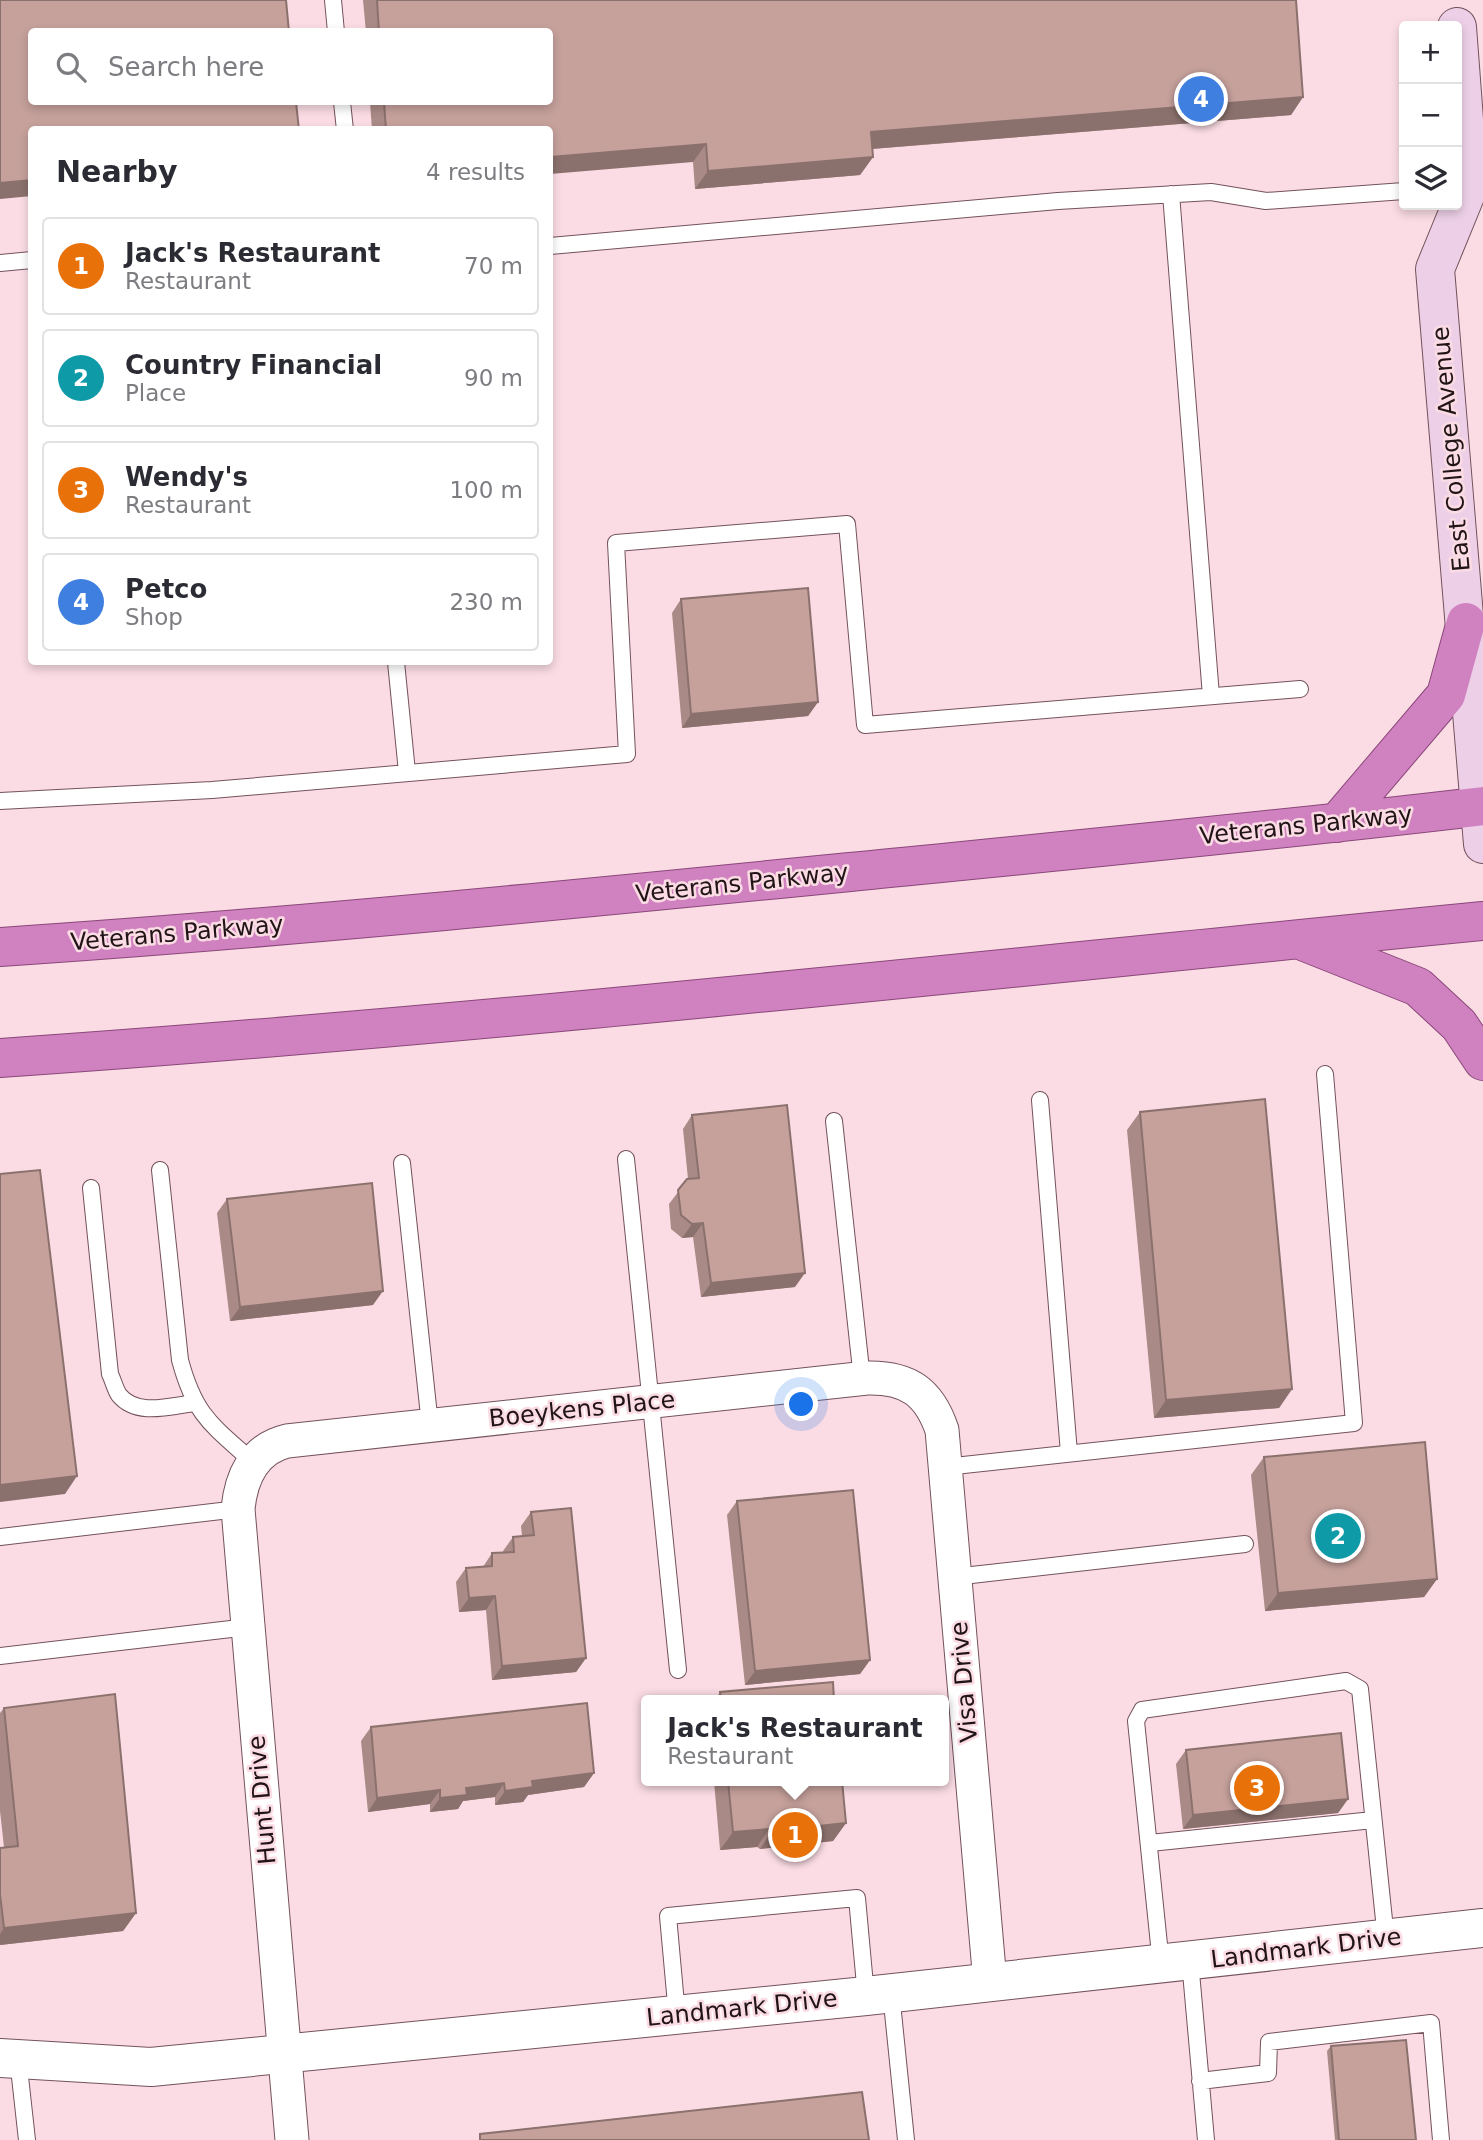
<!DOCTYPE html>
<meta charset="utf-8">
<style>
:root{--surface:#fff;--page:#f7f7f7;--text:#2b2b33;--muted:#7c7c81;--line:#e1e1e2;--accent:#2563eb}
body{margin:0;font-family:"DejaVu Sans",sans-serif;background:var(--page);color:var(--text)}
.controls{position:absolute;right:21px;top:21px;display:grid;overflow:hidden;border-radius:7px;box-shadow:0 4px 10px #0003}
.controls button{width:63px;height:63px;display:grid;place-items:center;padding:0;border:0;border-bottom:2px solid var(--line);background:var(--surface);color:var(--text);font:35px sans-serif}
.you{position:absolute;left:802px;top:1405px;width:24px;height:24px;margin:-18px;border:5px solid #fff;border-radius:50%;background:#1a73e8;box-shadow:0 0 0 10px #1a73e833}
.badge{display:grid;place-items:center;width:46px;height:46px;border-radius:50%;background:var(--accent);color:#fff;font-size:23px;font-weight:700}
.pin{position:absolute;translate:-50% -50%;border:4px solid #fff;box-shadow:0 2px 7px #0006}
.popup{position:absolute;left:641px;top:1695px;width:308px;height:91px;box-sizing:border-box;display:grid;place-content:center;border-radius:7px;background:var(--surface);filter:drop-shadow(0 2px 5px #0005);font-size:23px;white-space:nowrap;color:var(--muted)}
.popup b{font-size:26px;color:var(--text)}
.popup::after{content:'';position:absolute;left:50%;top:100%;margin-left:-14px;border:14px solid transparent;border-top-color:var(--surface)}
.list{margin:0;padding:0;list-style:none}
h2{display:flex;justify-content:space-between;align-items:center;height:91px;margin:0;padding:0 28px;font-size:30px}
h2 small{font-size:23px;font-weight:400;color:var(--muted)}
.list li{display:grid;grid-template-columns:46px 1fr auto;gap:21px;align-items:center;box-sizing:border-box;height:98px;margin:0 14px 14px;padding:0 14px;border:2px solid var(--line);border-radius:7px}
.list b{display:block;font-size:26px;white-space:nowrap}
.list p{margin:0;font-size:23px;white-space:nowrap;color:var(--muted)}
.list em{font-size:23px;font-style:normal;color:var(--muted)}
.icon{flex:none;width:38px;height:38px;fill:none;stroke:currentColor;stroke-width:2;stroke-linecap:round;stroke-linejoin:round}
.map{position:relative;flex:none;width:1483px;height:2140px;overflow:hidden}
.search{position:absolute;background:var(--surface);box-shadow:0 4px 10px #0003;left:28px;top:28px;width:525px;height:77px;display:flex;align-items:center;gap:18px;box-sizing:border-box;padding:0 24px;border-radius:7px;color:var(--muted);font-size:26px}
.panel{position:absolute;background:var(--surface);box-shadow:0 4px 10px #0003;left:28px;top:126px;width:525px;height:539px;border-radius:7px}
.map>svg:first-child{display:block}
</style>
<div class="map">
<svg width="1483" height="2140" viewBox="0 0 1483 2140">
<rect width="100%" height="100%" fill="#fbdce4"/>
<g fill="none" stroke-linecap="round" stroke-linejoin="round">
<defs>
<path id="service" d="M333,0L336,32
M342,102L345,130
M1171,194L1211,696
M550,246L1058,201L1211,192L1266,201L1404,191
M0,263L32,260
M396,662L407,772
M0,801L212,790L627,754L616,543L847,524L865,725L1300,689
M1040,1100L1069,1453
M834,1121L862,1379
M626,1159L678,1670
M402,1163L430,1425
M160,1170L180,1360C195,1416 212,1425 253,1462
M91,1188L110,1374C113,1380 115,1389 119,1395C137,1417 170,1406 195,1403
M945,1467L1354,1423L1325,1074
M0,1537L238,1509
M954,1577L1245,1544
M0,1656L248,1627
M1150,1843L1373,1820
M1190,1961L1206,2140
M1161,1964L1136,1721L1142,1710L1346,1681L1360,1689L1386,1939
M891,1993L906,2140
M677,2015L668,1916L857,1898L866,1996
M18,2059L27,2140
M1200,2081L1268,2073L1269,2042L1431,2023L1441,2140"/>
<path id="minor" d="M292,2140L238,1509C241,1478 253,1449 287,1441L867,1378C908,1377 929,1392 942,1430L990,1982"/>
<path id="tertiary" d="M0,2058L151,2067L866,1996L1483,1928"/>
<path id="secondary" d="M1457,27L1469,186L1435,269L1483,844"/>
<path id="trunk" d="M1337,823L1446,695L1466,622
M1305,942L1418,987L1459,1025L1483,1061
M0,947C284,928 567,900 850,872C1061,851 1272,831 1483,806
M0,1058C495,1024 989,969 1483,921"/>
</defs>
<use href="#service" stroke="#73525b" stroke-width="18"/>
<use href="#minor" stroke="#73525b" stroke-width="35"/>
<use href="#tertiary" stroke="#73525b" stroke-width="40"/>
<use href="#secondary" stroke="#73525b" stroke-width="40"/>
<use href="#trunk" stroke="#8a477a" stroke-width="40"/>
<use href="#service" stroke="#fff" stroke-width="16"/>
<use href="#minor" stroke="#fff" stroke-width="33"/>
<use href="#tertiary" stroke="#fff" stroke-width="38"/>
<use href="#secondary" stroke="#edd0e7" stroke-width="38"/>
<use href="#trunk" stroke="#cf82bf" stroke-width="38"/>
</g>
<path fill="#aa8a86" d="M363,0H1296L1303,97L1291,115L872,149L873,157L860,175L695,189L693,162L550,130H372L370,102H550V32H366Z
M681,599L818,702L808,716L682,728L672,613Z
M1140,1112L1292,1389L1279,1408L1154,1418L1127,1130Z
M692,1115L795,1287L701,1297L693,1237L682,1238L671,1229L669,1204L688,1179L683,1129Z
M227,1199L373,1305L230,1321L217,1213Z
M1264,1457L1437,1579L1424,1597L1265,1611L1251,1475Z
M737,1501L870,1660L860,1674L745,1685L727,1515Z
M531,1512L586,1658L576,1672L492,1680L486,1610L459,1612L456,1582L466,1568L483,1567L492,1553L503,1552V1551L513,1537L522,1536L521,1526Z
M720,1692L834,1700H715Z
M4,1708L136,1913L123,1931L0,1945V1848L4,1847L0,1811V1713Z
M371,1727L594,1773L584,1787L528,1795L523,1802L495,1805V1797L463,1801L458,1809L430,1812V1804L368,1812L361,1741Z
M1186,1750L1348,1799L1338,1813L1183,1829L1176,1764Z
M714,1781H842L846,1823L833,1841L760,1849L757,1847L720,1850Z
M1331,2046L1416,2140H1335L1327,2051Z"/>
<path fill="#8b716d" d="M1303,97L1291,115L858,150L871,132Z
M706,144L693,162L550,174V157Z
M873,157L860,175L695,189L708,171Z
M32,180V196L0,199V183Z
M818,702L808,716L682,728L691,714Z
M703,1223L693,1237L682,1238L692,1224Z
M805,1273L795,1287L701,1297L711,1283Z
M383,1291L373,1305L230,1321L240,1307Z
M1292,1389L1279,1408L1154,1418L1166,1400Z
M77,1476L65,1494L0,1502V1485Z
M1437,1579L1424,1597L1265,1611L1278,1593Z
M495,1596L486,1610L459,1612L469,1598Z
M586,1658L576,1672L492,1680L502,1666Z
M870,1660L860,1674L745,1685L755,1671Z
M594,1773L584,1787L528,1795L523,1802L495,1805L505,1791L532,1781Z
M504,1783L495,1797L463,1801L458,1809L430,1812L440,1798L466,1788Z
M440,1790L430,1804L368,1812L377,1798Z
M1348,1799L1338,1813L1183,1829L1193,1815Z
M846,1823L833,1841L760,1849L772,1831Z
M769,1829L757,1847L720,1850L733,1832Z
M136,1913L123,1931L0,1945V1934L4,1928Z"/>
<path fill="#c6a19c" stroke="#8b716d" stroke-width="2" d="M0,0H286L289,32H32V102H296L299,130H32V180L0,183Z
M377,0H1296L1303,97L871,132L873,157L708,171L706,144L550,157V130H386L384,102H550V32H379Z
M808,588L818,702L691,714L681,599Z
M1265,1099L1292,1389L1166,1400L1140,1112Z
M787,1105L805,1273L711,1283L703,1223L692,1224L681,1215L678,1190L687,1179L699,1178L692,1115Z
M40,1170L77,1476L0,1485V1174Z
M372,1183L383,1291L240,1307L227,1199Z
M1425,1442L1437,1579L1278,1593L1264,1457Z
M853,1490L870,1660L755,1671L737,1501Z
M571,1508L586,1658L502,1666L495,1596L469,1598L466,1568L492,1566V1553L514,1552L513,1537L534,1535L531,1512Z
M833,1682L834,1700H721L720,1692Z
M115,1694L136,1913L4,1928L0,1894V1848L18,1846L4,1708Z
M587,1703L594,1773L532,1781L533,1787L505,1791L504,1783L466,1788L467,1795L440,1798V1790L377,1798L371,1727Z
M1341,1733L1348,1799L1193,1815L1186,1750Z
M728,1781H842L846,1823L772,1831L769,1829L733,1832Z
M1406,2040L1416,2140H1339L1331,2046Z
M862,2092L869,2140H480V2134Z"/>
<g text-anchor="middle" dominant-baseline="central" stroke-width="5" stroke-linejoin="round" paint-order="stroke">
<g font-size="24" fill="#211417" stroke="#fbdce4">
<text transform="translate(1451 449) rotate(-95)">East College Avenue</text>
<text transform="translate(1306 825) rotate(-6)">Veterans Parkway</text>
<text transform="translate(742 883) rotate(-6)">Veterans Parkway</text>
<text transform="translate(177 933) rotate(-5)">Veterans Parkway</text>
<text transform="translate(582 1409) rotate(-6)">Boeykens Place</text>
<text transform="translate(964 1682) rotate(-95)">Visa Drive</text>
<text transform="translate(262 1800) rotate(-95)">Hunt Drive</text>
<text transform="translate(1306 1948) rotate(-7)">Landmark Drive</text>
<text transform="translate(742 2008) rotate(-6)">Landmark Drive</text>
</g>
</g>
</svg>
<div class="controls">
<button>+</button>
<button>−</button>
<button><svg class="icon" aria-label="layers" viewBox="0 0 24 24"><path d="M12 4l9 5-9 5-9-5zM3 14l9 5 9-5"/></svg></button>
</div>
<div class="you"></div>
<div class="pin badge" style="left:795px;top:1835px;background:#e8710a">1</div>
<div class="popup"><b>Jack's Restaurant</b>Restaurant</div>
<div class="pin badge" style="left:1338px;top:1536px;background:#0f9aa8">2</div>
<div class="pin badge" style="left:1257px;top:1788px;background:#e8710a">3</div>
<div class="pin badge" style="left:1201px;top:99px;background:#3f7fe0">4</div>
<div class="search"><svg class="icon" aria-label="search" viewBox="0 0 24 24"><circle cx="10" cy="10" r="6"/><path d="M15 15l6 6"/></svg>Search here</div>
<section class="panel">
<h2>Nearby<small>4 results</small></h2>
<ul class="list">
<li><span class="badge" style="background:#e8710a">1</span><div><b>Jack's Restaurant</b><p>Restaurant</p></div><em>70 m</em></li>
<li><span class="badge" style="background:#0f9aa8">2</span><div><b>Country Financial</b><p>Place</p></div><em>90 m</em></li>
<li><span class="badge" style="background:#e8710a">3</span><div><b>Wendy's</b><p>Restaurant</p></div><em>100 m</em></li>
<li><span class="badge" style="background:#3f7fe0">4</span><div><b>Petco</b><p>Shop</p></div><em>230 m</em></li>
</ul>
</section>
</div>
